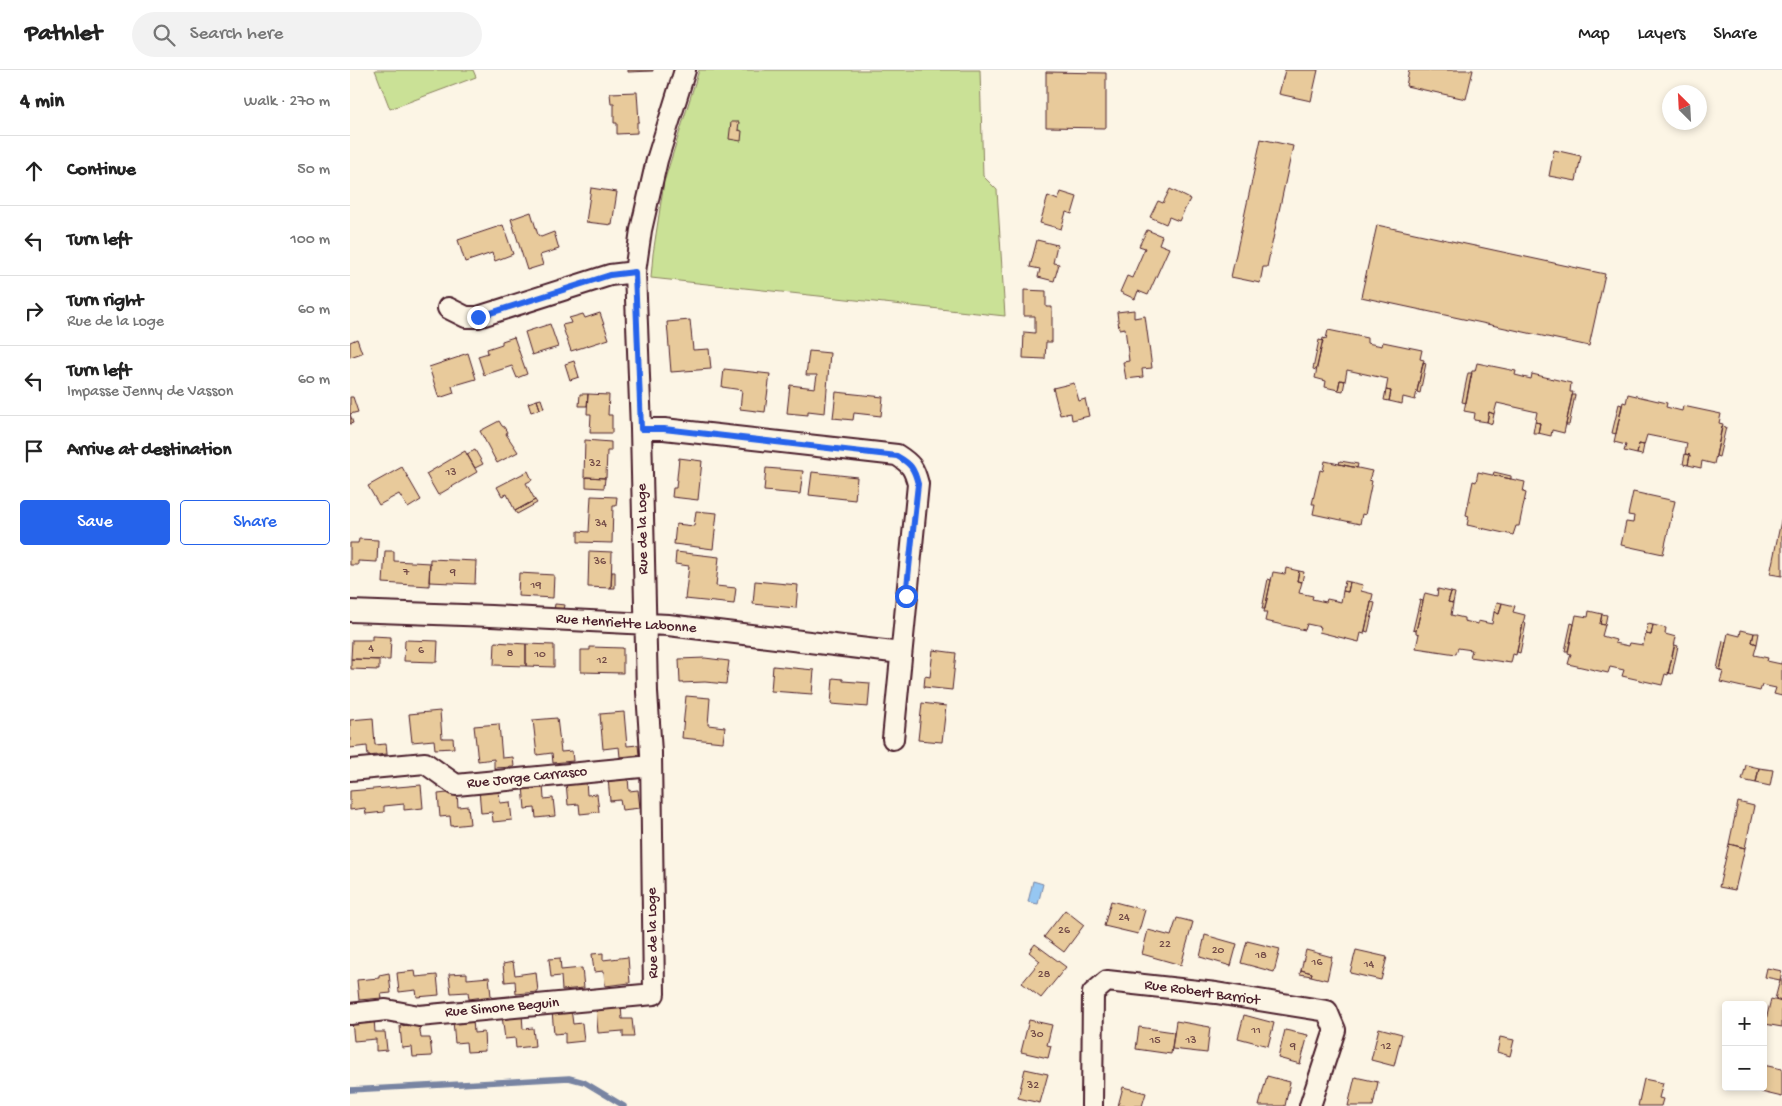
<!DOCTYPE html>
<meta charset="utf-8">
<style>
:root{--surface:#fff;--page:#f2f2f2;--text:#222;--muted:#767676;--line:#e0e0e0;--accent:#2563eb}
body{margin:0;font-family:"Gochi Hand",sans-serif;background:var(--page);color:var(--text)}
.controls{position:absolute;right:15px;bottom:15px;display:grid;overflow:hidden;border-radius:5px;box-shadow:0 2px 8px #0003}
.controls button{width:45px;height:45px;display:grid;place-items:center;padding:0;border:0;border-bottom:1px solid var(--line);background:var(--surface);color:var(--text);font:25px sans-serif}
.compass{position:absolute;left:1312px;top:15px;width:45px;height:45px;border-radius:50%;background:var(--surface);box-shadow:0 2px 8px #0003;rotate:336deg}
.stop{position:absolute;width:15px;height:15px;margin:-11px;border:4px solid #2563eb;border-radius:50%;background:#fff}
.stop.end{background:#2563eb;border-color:#fff;box-shadow:0 1px 5px #0008}
.list{margin:0;padding:0;list-style:none}
h2{display:flex;justify-content:space-between;align-items:center;height:65px;margin:0;padding:0 20px;font-size:21px}
h2 small{font-size:16px;font-weight:400;color:var(--muted)}
.list li{display:grid;grid-template-columns:32px 1fr auto;gap:15px;align-items:center;box-sizing:border-box;height:70px;padding:0 20px;border-top:1px solid var(--line)}
.list b{display:block;font-size:19px;white-space:nowrap}
.list p{margin:0;font-size:16px;white-space:nowrap;color:var(--muted)}
.list em{font-size:16px;font-style:normal;color:var(--muted)}
.actions{display:flex;gap:10px;padding:15px 20px}
.actions a{flex:1;padding:11px 0;border:1px solid var(--accent);border-radius:5px;text-align:center;font-size:18px;color:var(--accent)}
.actions .main{background:var(--accent);color:#fff}
.icon{flex:none;width:28px;height:28px;fill:none;stroke:currentColor;stroke-width:2;stroke-linecap:round;stroke-linejoin:round}
.map{position:relative;flex:none;width:1432px;height:1036px;overflow:hidden}
header{display:flex;align-items:center;gap:30px;box-sizing:border-box;height:70px;padding:0 25px;background:var(--surface);border-bottom:1px solid var(--line)}
header strong{font-size:24px}
nav{display:flex;gap:28px;margin-inline-start:auto;font-size:18px}
.search{width:350px;height:45px;background:var(--page);display:flex;align-items:center;gap:12px;box-sizing:border-box;padding:0 18px;border-radius:28px;color:var(--muted);font-size:19px}
main{display:flex}
aside{flex:1;background:var(--surface)}
.map>svg:first-child{display:block}
</style>
<header>
<strong>Pathlet</strong>
<div class="search"><svg class="icon" aria-label="search" viewBox="0 0 24 24"><circle cx="10" cy="10" r="6"/><path d="M15 15l6 6"/></svg>Search here</div>
<nav><a>Map</a><a>Layers</a><a>Share</a></nav>
</header>
<main>
<aside>
<h2>4 min<small>Walk · 270 m</small></h2>
<ul class="list">
<li><svg class="icon" aria-label="ahead" viewBox="0 0 24 24"><path d="M12 20V5M6 11l6-6 6 6"/></svg><div><b>Continue</b></div><em>50 m</em></li>
<li><svg class="icon" aria-label="left" viewBox="0 0 24 24"><path d="M17 20v-9H6M10 6l-5 5 5 5"/></svg><div><b>Turn left</b></div><em>100 m</em></li>
<li><svg class="icon" aria-label="right" viewBox="0 0 24 24"><path d="M7 20v-9h11M14 6l5 5-5 5"/></svg><div><b>Turn right</b><p>Rue de la Loge</p></div><em>60 m</em></li>
<li><svg class="icon" aria-label="left" viewBox="0 0 24 24"><path d="M17 20v-9H6M10 6l-5 5 5 5"/></svg><div><b>Turn left</b><p>Impasse Jenny de Vasson</p></div><em>60 m</em></li>
<li><svg class="icon" aria-label="arrive" viewBox="0 0 24 24"><path d="M6 21V4h12l-3 4 3 4H6"/></svg><div><b>Arrive at destination</b></div></li>
</ul>
<div class="actions"><a class="main">Save</a><a>Share</a></div>
</aside>
<div class="map">
<svg width="1432" height="1036" viewBox="0 0 1432 1036">
<rect width="100%" height="100%" fill="#fcf5e5"/>
<filter id="ink" filterUnits="userSpaceOnUse"><feTurbulence type="fractalNoise" baseFrequency=".02" numOctaves="2"/><feDisplacementMap in="SourceGraphic" scale="10" xChannelSelector="R" yChannelSelector="G"/><feConvolveMatrix kernelMatrix="1 2 1 2 8 2 1 2 1" color-interpolation-filters="sRGB"/></filter>
<g filter="url(#ink)">
<path fill="#cae196" stroke="#8a8060" d="M25,0H123L126,7L40,39Z
M349,0H630L633,106L647,120L655,246L301,208L303,184L314,112Z"/>
<path fill="#96c7f2" stroke="#7884a2" d="M683,811L693,814L688,834L678,832Z"/>
<g fill="none" stroke-linecap="round" stroke-linejoin="round">
<path stroke="#7884a2" stroke-width="5.5" d="M0,1020L219,1008L234,1012L274,1036"/>
</g>
<path fill="#e8ca9b" stroke="#4a1f2b" d="M278,0H303V1L278,2Z
M935,0H968L961,31L929,24Z
M1059,0H1123L1116,29L1056,16Z
M696,2L756,3V58L696,57Z
M287,22L289,52H287V63L267,64V53H264V34H261L260,23Z
M381,52H389L388,60L392,61L391,71L379,69Z
M911,69L943,76L917,197H913L910,213L881,207Z
M1204,80L1231,86L1226,111L1199,106Z
M241,118L267,122L262,155L236,152Z
M820,119L840,129L829,151L819,147L816,154L800,147L808,131L813,133Z
M711,122L727,127L722,144L716,142L711,159L690,153L698,126L708,130Z
M181,142L188,165L191,167L204,162L209,179L190,185L193,195L177,200L161,149Z
M153,155L163,184L145,191L142,183L115,192L108,170Z
M1027,155L1255,204L1239,276L1011,227Z
M797,160L812,166L809,174L819,178L798,225L788,221L785,229L770,222L777,206L782,208L795,178L789,176Z
M687,170L707,175L703,193L709,194L704,211L688,207L690,199L680,197Z
M674,220L696,221V237H702V272H696L695,289L673,288L674,262L685,263V246H674Z
M784,240V248L795,246L802,298L792,299L793,307L776,309L773,292L779,291L775,258L769,259L767,242Z
M250,243L259,269L221,281L212,255L221,253L219,248L233,244L235,248Z
M340,250L343,280L359,279L361,299L321,302L317,252Z
M200,254L208,277L182,285L175,262Z
M978,260L1017,268V273L1032,276L1033,272L1072,280L1070,289L1074,290L1065,330L1053,327L1052,334L1039,331L1041,321L1036,320L1038,309L997,300L995,311L990,310L988,320L975,317L976,311L965,308L973,268L976,269Z
M164,267L177,304L167,308L162,296L134,305L128,286L138,283L137,279L152,274V271Z
M7,269L12,283L0,287V272Z
M969,270L973,271L966,300L963,299Z
M459,281L480,283L475,343L458,341V345L437,343L440,315L465,318L467,305H456Z
M118,283L126,309L102,316L104,323L89,328L79,297L109,287V286Z
M224,291L229,307L220,310L215,294Z
M1073,292L1076,293L1070,323L1067,322Z
M1127,293L1166,301L1165,305L1181,309L1182,304L1221,313L1220,322H1223L1214,363L1202,360L1201,366L1188,363L1190,353L1185,352L1187,342L1147,333L1144,344L1139,342L1137,352L1124,350L1125,343L1114,341L1122,301H1125Z
M374,299L420,304L415,342L390,339L392,320L372,317Z
M1118,303H1122L1116,333L1112,332Z
M990,310L995,311L993,321L988,320Z
M724,313L729,331L735,329L739,346L722,350L721,343L710,345L703,318Z
M1036,320L1041,321L1039,331L1034,330Z
M486,322L533,327L531,346L504,343L503,350L483,348Z
M230,324H238L237,336H229Z
M238,324L259,325L258,345H262V363H240L241,344H237Z
M1278,324L1317,333L1316,337L1332,341L1333,336L1371,344L1369,353L1373,354L1364,394L1352,391L1351,398L1338,395L1340,385L1335,384L1337,373L1297,365L1294,375L1289,374L1287,384L1274,381L1276,375L1264,372L1273,332L1276,333Z
M1222,325H1225L1219,355H1216Z
M0,327H3L8,342L0,344L3,353L0,354Z
M191,329L194,338L190,339L187,330Z
M187,330L190,339L181,342L178,333Z
M1269,334L1272,335L1266,364L1262,363Z
M1139,342L1144,344L1142,354L1137,352Z
M149,351L152,356L154,357L157,362L156,364L168,382L147,393L130,361Z
M1185,352L1190,353L1188,363H1183Z
M1372,356L1376,357L1369,387L1366,386Z
M235,370L261,372V381H257L256,408L234,407Z
M1289,374L1294,375L1292,385L1287,384Z
M125,380L133,394L125,398L117,384Z
M115,381L127,402L88,425L76,404Z
M1335,384L1340,385L1338,395L1333,394Z
M329,388L352,391L348,430L322,427L323,418H326Z
M975,391L1022,401L1019,410L1022,411L1015,445L1012,444L1010,454L963,444L965,434H962L970,400L973,401Z
M990,391L1008,394L1007,398L989,394Z
M52,397L71,430L58,438L49,424L29,435L18,416Z
M416,398L453,401L450,424L414,421Z
M178,401L182,410L176,413L185,430L165,441L157,424L152,426L147,417Z
M462,402L507,407L505,430L459,425Z
M1128,402L1175,412L1173,422L1176,423L1169,456H1166L1163,465L1117,455L1119,446L1116,445L1123,411L1126,412Z
M1144,402L1161,406V409L1143,405Z
M236,407L255,408L254,418L236,417Z
M1283,422L1325,431L1313,484L1271,475L1276,452L1283,453L1284,446L1278,445Z
M241,426L267,427L266,436H263L262,473L228,472V461L239,462Z
M185,430L187,433L167,444L165,441Z
M346,441L367,443L363,479L324,474L326,454L344,456Z
M1432,446V506L1420,504Z
M9,469L28,470L27,492L8,491V495H0V473H8Z
M35,481H44V491L80,493L79,516L33,513Z
M239,481L262,482L261,518L238,517Z
M326,482L369,487L366,516L386,518L384,534L335,529L339,496L325,494Z
M80,489L126,491L125,514L79,512Z
M936,498L949,501L947,511L952,512L949,523L963,526L962,529L976,532L977,529L991,532L993,521L998,522L1000,512L1013,515L1011,521L1023,524L1014,564L1011,563L1009,572L969,562L971,557L957,554L955,560L915,551L917,542H914L923,502L935,504Z
M949,501L954,502L952,512L947,511Z
M262,502H265V518H261Z
M169,503L204,505L203,528L168,526Z
M918,509L921,510L915,539H912Z
M405,511L448,515L446,538L403,534Z
M995,511L1000,512L998,522L993,521Z
M1088,519L1101,522L1098,532L1103,533L1101,545L1114,548V551L1128,554V551L1142,554L1144,542L1149,544L1152,533L1165,536L1163,542L1175,545L1166,585L1163,584L1161,593L1120,587L1122,580L1108,578L1106,584L1066,578L1069,564L1066,563V561L1075,523L1087,526Z
M1101,522L1105,523L1103,533L1098,532Z
M1070,530L1073,531L1066,561L1063,560Z
M1021,532L1025,533L1018,562L1015,561Z
M1147,532L1152,533L1149,544L1144,542Z
M205,534L215,535L214,540H204Z
M1239,541L1252,544L1250,554L1255,555L1252,566L1266,570L1265,573L1279,576L1280,573L1293,575L1296,564L1301,565L1303,555L1316,558L1315,564L1326,567L1318,605L1315,604L1312,615L1272,606L1274,600L1260,597L1258,603L1218,594L1221,584L1218,583L1226,545L1238,547Z
M1252,544L1257,545L1255,555L1250,554Z
M1173,553H1176L1170,583L1167,582Z
M1221,553L1224,554L1218,581H1215Z
M1298,554L1303,555L1301,565L1296,564Z
M1391,560L1404,563L1402,572L1407,574L1404,585L1418,588L1417,591L1431,594L1432,591V626L1424,624L1426,618L1412,615L1410,621L1370,612L1373,602L1370,601L1378,563L1390,566Z
M1404,563H1409L1407,574L1402,572Z
M22,566L41,567L40,590L1,589L2,570H22Z
M55,570L88,571L87,592L54,591Z
M1373,571L1376,572L1370,600L1367,599Z
M145,572L176,574V596L144,595Z
M176,574L204,575V597L176,596Z
M1325,575L1328,576L1322,604L1318,603Z
M240,577L273,578V603L231,602V580H240Z
M583,580L606,583L602,620L574,617L575,606L580,607Z
M355,588L379,591L376,614L355,612L330,613L329,589Z
M1,589L29,590V600L1,599Z
M423,596L464,600L462,624L421,621Z
M483,608L493,609V611L520,613L518,637L481,634Z
M336,626L360,628L358,655L375,657L373,672L332,668Z
M572,633L596,636L592,672L568,670Z
M90,641L92,668H103L104,678L85,679L84,670L62,672L59,644Z
M274,642L277,676L288,675L289,685L270,687L269,677L253,679L250,644Z
M23,648L25,675L36,674L37,684L18,686L17,676L0,678V650Z
M207,648L211,682L222,681L223,691L203,693L202,683L187,685L183,650Z
M149,654L152,688L163,687L164,697L144,698V689L128,691L124,656Z
M1396,695L1409,698L1406,713L1392,710Z
M1409,698L1423,700L1420,716L1406,713Z
M278,707L279,721L288,720L290,738L272,740L270,730L260,731L258,708Z
M236,710L237,725L247,724L249,742L230,744L229,734L218,735L216,712Z
M71,715L73,738L54,740V734L34,736V742L16,744L15,738L0,740V721Z
M193,715L194,729L203,728L205,746L186,748L185,738L175,739L173,716Z
M149,718L150,733L160,732L162,750L143,752L142,742L131,743L129,720Z
M107,722L108,737L118,736L120,754L101,756L100,746L90,747L88,724Z
M1388,732L1404,736L1395,778L1379,774Z
M1379,774L1395,778L1385,820L1369,817Z
M761,831L795,840L788,864L754,856Z
M715,840L734,855L714,882L694,867Z
M827,848L843,852L831,895L792,884L798,860L821,866Z
M855,865L887,874L881,896L850,887Z
M897,871L930,879L924,902L891,893Z
M685,874L716,897L691,928L672,913L690,891L679,882Z
M956,880L982,887L977,910L961,906L962,903L951,900Z
M1006,880L1037,887L1031,910L1000,903Z
M253,883V890L278,887L280,913L255,916L254,901L244,902L242,884Z
M210,888L211,900L232,898L234,918L212,920L211,906L201,907L199,889Z
M163,892L165,905L186,902L188,922L166,924L165,911L155,912L153,894Z
M1417,898L1432,901L1430,910L1415,907Z
M951,900L962,903L961,906L950,904Z
M65,901L66,907L87,905L89,925L67,927L66,920L49,922L47,903Z
M39,903L41,923L31,924L32,928L9,930L7,910L29,908V905Z
M117,903V909L139,907L141,926L119,929L118,922L101,923L99,904Z
M1430,910H1432V931L1425,929Z
M1421,929L1432,932V957L1415,954Z
M271,935L272,949H282L284,967H273V961L248,963L246,937Z
M221,939L223,954L232,953L234,971L215,973V963L204,964L202,941Z
M172,944L173,959L183,958L185,976L166,978L165,968L155,969L152,946Z
M894,945L924,953L918,976L888,968Z
M24,949L25,962H35L37,980L26,981V969L4,971L2,951Z
M123,949L124,963L134,962L135,981L117,982L116,972L105,973L103,951Z
M679,950L702,955L697,975L701,976L698,988L671,982Z
M826,951L860,957L857,983L822,979Z
M69,954L71,968H80L82,986L63,987L62,977L52,978L50,956Z
M789,957L824,962L821,984L786,979Z
M1029,958L1052,964L1044,996L1021,990Z
M935,960L958,965L950,994L928,988Z
M1150,967L1164,970L1160,986L1147,982Z
M1413,995L1432,999V1027L1411,1022L1412,1017H1413Z
M675,999L698,1004L690,1033L668,1028Z
M917,1006L940,1012L935,1036H909Z
M1005,1007L1028,1012L1023,1036H998Z
M1294,1009L1313,1013L1309,1028L1313,1029L1311,1036H1288Z
M773,1017L796,1023L792,1036H768Z"/>
<g fill="none" stroke-linecap="round" stroke-linejoin="round">
<defs>
<path id="minor" d="M98,238L116,247H128L260,205L285,202
M291,359H314L547,385C561,394 564,398 568,414L543,669
M0,541L141,546L318,555L551,583
M0,700L75,693L106,715L301,696
M0,944L36,940L69,946L304,924L301,683L297,622L291,359L285,202L291,160L307,90L335,0
M742,1036L743,923L757,911L866,923L977,941L985,960L960,1036"/>
</defs>
<use href="#minor" stroke="#4a1f2b" stroke-width="24"/>
<use href="#minor" stroke="#fcf5e5" stroke-width="20"/>
</g>
</g>
<g fill="none" stroke-linecap="round" stroke-linejoin="round" filter="url(#ink)">
<path stroke="#2563eb" stroke-width="6" d="M128,247L260,205L285,202L291,359H314L547,386C561,394 564,398 568,414L556,526"/>
</g>
<g text-anchor="middle" dominant-baseline="central" stroke-width="4" stroke-linejoin="round" paint-order="stroke">
<g font-size="12" fill="#724a47">
<text x="245" y="394">32</text>
<text x="101" y="403">13</text>
<text x="251" y="454">34</text>
<text x="250" y="492">36</text>
<text x="56" y="503">7</text>
<text x="103" y="503">9</text>
<text x="186" y="516">19</text>
<text x="21" y="579">4</text>
<text x="71" y="581">6</text>
<text x="160" y="584">8</text>
<text x="190" y="585">10</text>
<text x="252" y="591">12</text>
<text x="774" y="848">24</text>
<text x="714" y="861">26</text>
<text x="815" y="875">22</text>
<text x="868" y="881">20</text>
<text x="911" y="886">18</text>
<text x="967" y="893">16</text>
<text x="1019" y="895">14</text>
<text x="694" y="905">28</text>
<text x="906" y="961">11</text>
<text x="687" y="965">30</text>
<text x="805" y="971">15</text>
<text x="841" y="971">13</text>
<text x="943" y="977">9</text>
<text x="1036" y="977">12</text>
<text x="683" y="1016">32</text>
</g>
<g font-size="15" fill="#4a1f2b" stroke="#fcf5e5">
<text transform="translate(293 459) rotate(-91)">Rue de la Loge</text>
<text transform="translate(276 554) rotate(4)">Rue Henriette Labonne</text>
<text transform="translate(177 708) rotate(-6)">Rue Jorge Carrasco</text>
<text transform="translate(303 863) rotate(-91)">Rue de la Loge</text>
<text transform="translate(852 923) rotate(8)">Rue Robert Barriot</text>
<text transform="translate(152 938) rotate(-5)">Rue Simone Beguin</text>
</g>
</g>
</svg>
<div class="controls">
<button>+</button>
<button>−</button>
</div>
<svg class="compass" viewBox="-18 -18 36 36"><path d="M0-13l5 13h-10z" fill="#e53935"/><path d="M0 13l5-13h-10z" fill="#767676"/></svg>
<div class="stop" style="left:556px;top:526px"></div>
<div class="stop end" style="left:128px;top:247px"></div>
</div>
</main>
